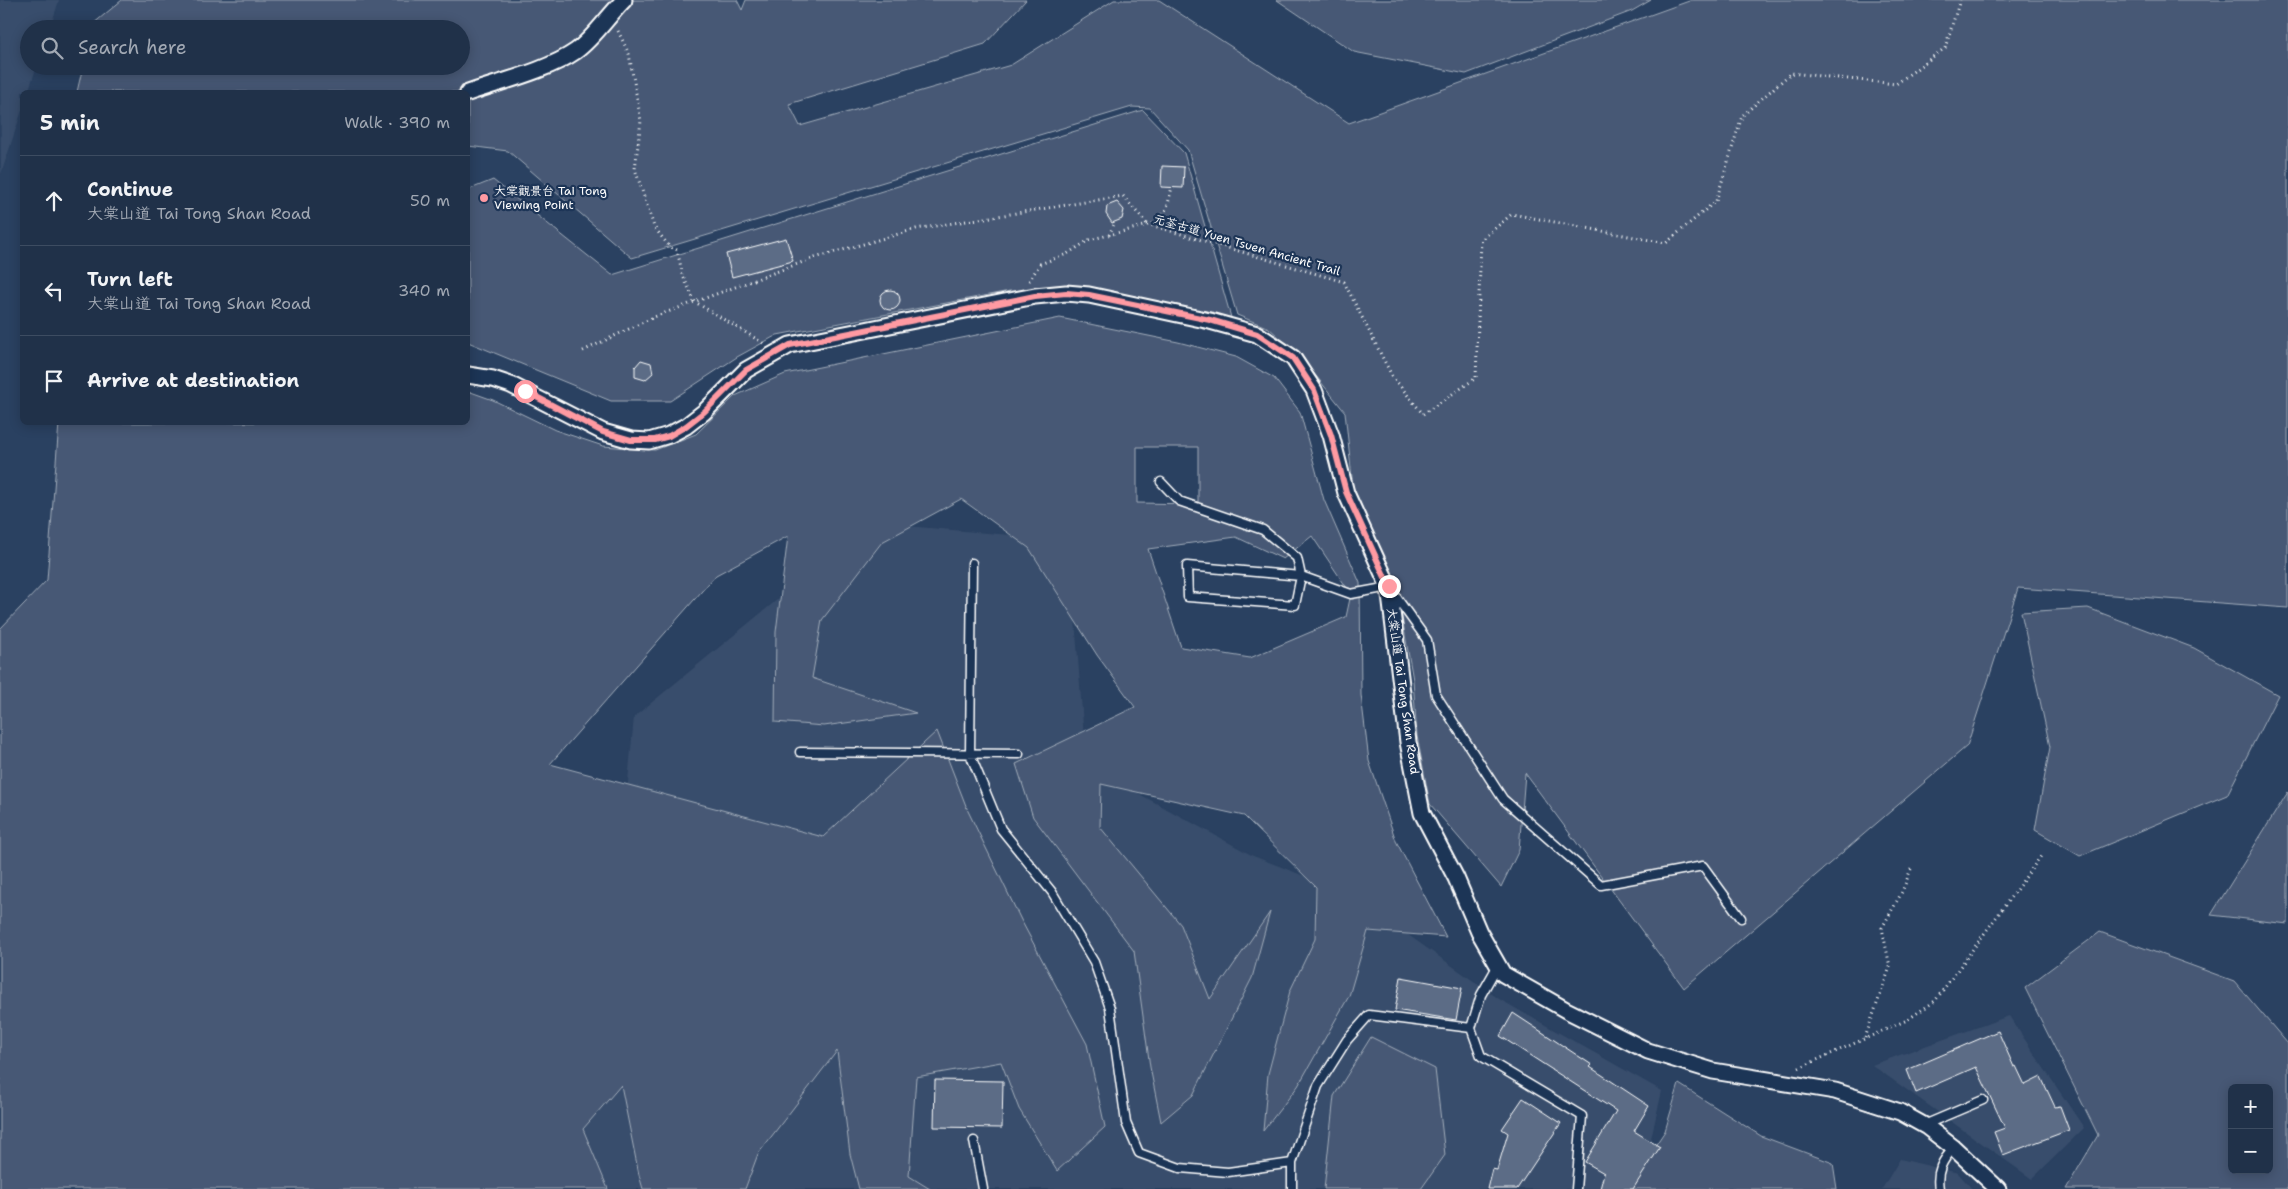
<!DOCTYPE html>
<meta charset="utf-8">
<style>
:root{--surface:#203149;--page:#283950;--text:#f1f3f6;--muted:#a2a9b4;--line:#3d4c61}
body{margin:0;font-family:"Shantell Sans","LXGW WenKai TC",sans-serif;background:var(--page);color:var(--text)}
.controls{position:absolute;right:15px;bottom:15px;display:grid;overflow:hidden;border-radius:8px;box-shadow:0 2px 12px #0003}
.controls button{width:45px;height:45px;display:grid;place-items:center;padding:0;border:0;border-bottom:1px solid var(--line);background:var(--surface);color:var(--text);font:25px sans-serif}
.stop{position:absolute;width:15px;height:15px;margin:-11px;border:4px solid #ff9aa2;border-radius:50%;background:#fff}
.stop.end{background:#ff9aa2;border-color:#fff;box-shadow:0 1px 5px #0008}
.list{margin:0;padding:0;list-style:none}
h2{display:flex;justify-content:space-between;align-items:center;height:65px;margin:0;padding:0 20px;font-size:21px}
h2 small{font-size:16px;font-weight:400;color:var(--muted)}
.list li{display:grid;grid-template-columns:32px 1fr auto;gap:15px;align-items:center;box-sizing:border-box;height:90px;padding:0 20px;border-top:1px solid var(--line)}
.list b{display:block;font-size:19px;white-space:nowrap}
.list p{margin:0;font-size:16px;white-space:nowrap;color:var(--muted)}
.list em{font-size:16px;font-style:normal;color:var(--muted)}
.icon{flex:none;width:28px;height:28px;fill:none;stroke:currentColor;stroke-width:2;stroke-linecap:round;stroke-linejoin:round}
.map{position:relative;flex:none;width:2288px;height:1189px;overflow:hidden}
.search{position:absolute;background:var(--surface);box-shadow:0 2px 12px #0003;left:20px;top:20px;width:450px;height:55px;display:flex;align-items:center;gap:12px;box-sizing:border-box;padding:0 18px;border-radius:28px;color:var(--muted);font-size:19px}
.panel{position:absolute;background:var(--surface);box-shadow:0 2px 12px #0003;left:20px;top:90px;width:450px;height:335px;border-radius:8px}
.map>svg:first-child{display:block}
</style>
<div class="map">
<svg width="2288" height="1189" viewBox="0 0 2288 1189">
<rect width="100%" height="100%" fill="#2a4161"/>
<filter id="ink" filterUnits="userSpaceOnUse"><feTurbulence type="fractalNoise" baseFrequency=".02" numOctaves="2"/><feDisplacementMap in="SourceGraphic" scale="10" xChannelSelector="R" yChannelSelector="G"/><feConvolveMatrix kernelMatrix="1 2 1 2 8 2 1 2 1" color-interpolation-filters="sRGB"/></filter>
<g filter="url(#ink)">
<path fill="#394e6c" d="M0,0H59L50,29H29V66H37L28,92H22V110L1,174Z
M871,523L1069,540L1086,765L1253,856L1350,894L1499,999L1662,1091L1639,1189H487L622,848L634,717Z
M2009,1016L2084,1128L2032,1179L1872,1065Z
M1900,1159L1958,1173L1972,1189H1882Z"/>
<path fill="#465975" stroke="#a2acba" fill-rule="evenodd" d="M122,0H737L742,10L746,0H1026L985,44L789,104L800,126L1011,65L1114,0H1159L1349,123L1692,0H2288V608L2018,588L1967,746L1684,988L1525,773L1519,850L1501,887L1430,804L1417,736L1413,680L1396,583L1353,487L1345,412L1300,356L1269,328L1237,315L1188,150L1150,108L1132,107L632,258L508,151L468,146V92H77L83,66H461V29H92L93,24Z
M1277,0H1651L1632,11L1466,74L1354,52Z
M1143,110L1184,153L1232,321L1071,288L1010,291L777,335L737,357L670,401H611L468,342V190L493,180L612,275Z
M1060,318L1178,342L1236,357L1274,378L1300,412L1324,500L1360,583L1361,695L1369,761L1396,841L1446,937L1368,931L1349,996L1298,1086L1263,1131L1268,1074L1290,991L1315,939L1316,887L1244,816L1101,784L1100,827L1181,925L1210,999L1270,912L1252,978L1193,1095L1161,1122L1150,1067L1134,951L1033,817L1016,764L1135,707L1097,655L1029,548L961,499L882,542L822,620L812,678L916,713L824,726L775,722L776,632L788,536L716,575L550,764L823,837L937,731L968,811L1021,920L1087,1044L1105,1127L1057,1171L1019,1109L1001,1062L916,1077L909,1176L930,1189H859L850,1154L837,1051L758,1154L745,1189H643L639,1175L621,1085L583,1129L608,1189H0V629L47,580L59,423L468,422V391L493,400L555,430L603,446L655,450L696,434L735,396L785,374ZM1137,447H1198V504L1137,503ZM1312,536L1351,594L1346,617L1250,658L1181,647L1148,549L1236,537L1283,559Z
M2088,608L2194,648L2278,695L2227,795L2080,856L2035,830L2050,747L2021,612Z
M2288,792V924L2211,915Z
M2100,932L2234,981L2288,1044V1189H2066L2098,1135L2025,988ZM2232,1088H2269V1170H2232Z
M1371,1037L1435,1069L1445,1155L1421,1189H1324L1334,1096Z
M1679,1084L1761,1136L1833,1163L1837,1189H1626L1665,1131Z"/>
<path fill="#5b6c86" stroke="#fff" d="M1162,166L1184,167L1183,188L1161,187Z
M1117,202L1124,210L1122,219L1112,223L1106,214L1107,206Z
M786,238L793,261L732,277L726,254Z
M880 300a10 10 0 1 1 20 0a10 10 0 1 1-20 0Z
M641,360L651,363L653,373L645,380L635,377V367Z
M1401,977L1462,988L1456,1020L1395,1010Z
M1513,1013L1592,1065L1590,1067L1649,1106L1634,1131L1660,1147L1633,1189H1600L1604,1173L1585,1162L1616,1111L1500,1036Z
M1998,1031L2014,1067L2016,1066L2025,1085L2041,1077L2055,1107L2060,1106L2069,1130L2003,1155L1994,1132L2005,1128L1976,1067L1916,1093L1907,1070Z
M935,1080L1003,1081L1002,1128L934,1127Z
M1523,1098L1561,1123L1517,1189H1487L1492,1169L1497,1170L1508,1133L1502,1129Z"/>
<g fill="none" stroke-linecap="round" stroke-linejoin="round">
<defs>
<path id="lane" d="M1161,482L1179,501L1263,530L1297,558L1301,576L1295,605L1188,597L1187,566L1301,576L1351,594L1389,587L1427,640L1436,695L1503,799L1601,885L1703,866L1741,918
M972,563L970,754L1001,829L1052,892L1094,962L1110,1008L1126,1123L1139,1153L1180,1168L1228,1172L1292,1163
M800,752L1019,754
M1471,1028L1481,1056L1582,1116L1576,1189
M1924,1125L1983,1100
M974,1141L983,1189
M1292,1189V1163L1318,1086L1347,1040L1369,1015L1471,1028L1481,995L1498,965
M1939,1189C1936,1172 1942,1160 1954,1148"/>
<path id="street" d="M468,93C500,82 549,70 576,51C594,38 608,16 624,0
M468,375L493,379L511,385L603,432L631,440L649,441L669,435L686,426L704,412L746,370L790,345L1035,296L1066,293L1089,295L1210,321L1257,334L1293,358L1314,390L1331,435L1346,493L1389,587L1408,742L1422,813L1456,878L1479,932L1503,974L1566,1010L1648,1051L1713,1071L1835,1091L1900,1112L1927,1127L1954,1148L1998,1189"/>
</defs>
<use href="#lane" stroke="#fff" stroke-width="11"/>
<use href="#street" stroke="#fff" stroke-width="19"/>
<path stroke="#fff" stroke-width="3" stroke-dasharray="1 4" stroke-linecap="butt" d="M618,31L629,54L641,121L635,169L654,227L669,246L677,250L683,276L695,302L763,343
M1147,224L1344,282L1392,376L1423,414L1476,378L1481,240L1512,214L1666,243L1716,201L1742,116L1791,73L1896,84L1945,48L1960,0
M1109,235L1115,222
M1029,281L1040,264L1067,254L1089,240L1156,223L1167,208L1172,187
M583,351L654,317L811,259L916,229L1123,196L1147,224
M1865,1038L1890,967L1882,928L1902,892L1911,869
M1799,1068L1907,1020L1935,1001L2041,856"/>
<use href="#lane" stroke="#1d3557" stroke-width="8"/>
<use href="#street" stroke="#1d3557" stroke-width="15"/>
</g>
</g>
<g fill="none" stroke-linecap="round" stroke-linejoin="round" filter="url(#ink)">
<path stroke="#ff9aa2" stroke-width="6" d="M525,391L603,432L631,440H655L669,436L686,426L704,412L746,370L790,345L1035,296L1066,293L1089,295L1210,320L1257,334L1293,358L1314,390L1331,435L1346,492L1389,586"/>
</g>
<circle fill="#ff9aa2" stroke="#1d3557" stroke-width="2" cx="484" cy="198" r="5"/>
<g text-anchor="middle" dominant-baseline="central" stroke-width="4.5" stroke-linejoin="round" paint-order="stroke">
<g font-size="12" fill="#fff" stroke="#1d3557" text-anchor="start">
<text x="494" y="191">大棠觀景台 Tai Tong<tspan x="494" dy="14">Viewing Point</tspan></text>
</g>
<g font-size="12" fill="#fff" stroke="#1d3557">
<text transform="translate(1247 245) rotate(16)">元荃古道 Yuen Tsuen Ancient Trail</text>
<text transform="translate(1403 691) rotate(82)">大棠山道 Tai Tong Shan Road</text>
</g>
</g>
</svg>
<div class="controls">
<button>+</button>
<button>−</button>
</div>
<div class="stop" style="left:525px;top:391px"></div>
<div class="stop end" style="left:1389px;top:586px"></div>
<div class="search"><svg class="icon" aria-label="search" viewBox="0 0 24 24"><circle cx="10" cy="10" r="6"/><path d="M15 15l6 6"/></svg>Search here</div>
<section class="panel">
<h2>5 min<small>Walk · 390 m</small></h2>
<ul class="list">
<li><svg class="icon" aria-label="ahead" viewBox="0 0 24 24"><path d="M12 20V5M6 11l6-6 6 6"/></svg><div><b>Continue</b><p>大棠山道 Tai Tong Shan Road</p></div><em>50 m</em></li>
<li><svg class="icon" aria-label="left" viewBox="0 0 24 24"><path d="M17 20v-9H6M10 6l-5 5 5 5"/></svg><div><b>Turn left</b><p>大棠山道 Tai Tong Shan Road</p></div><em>340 m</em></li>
<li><svg class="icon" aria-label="arrive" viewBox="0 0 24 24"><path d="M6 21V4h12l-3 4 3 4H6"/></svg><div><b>Arrive at destination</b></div></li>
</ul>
</section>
</div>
